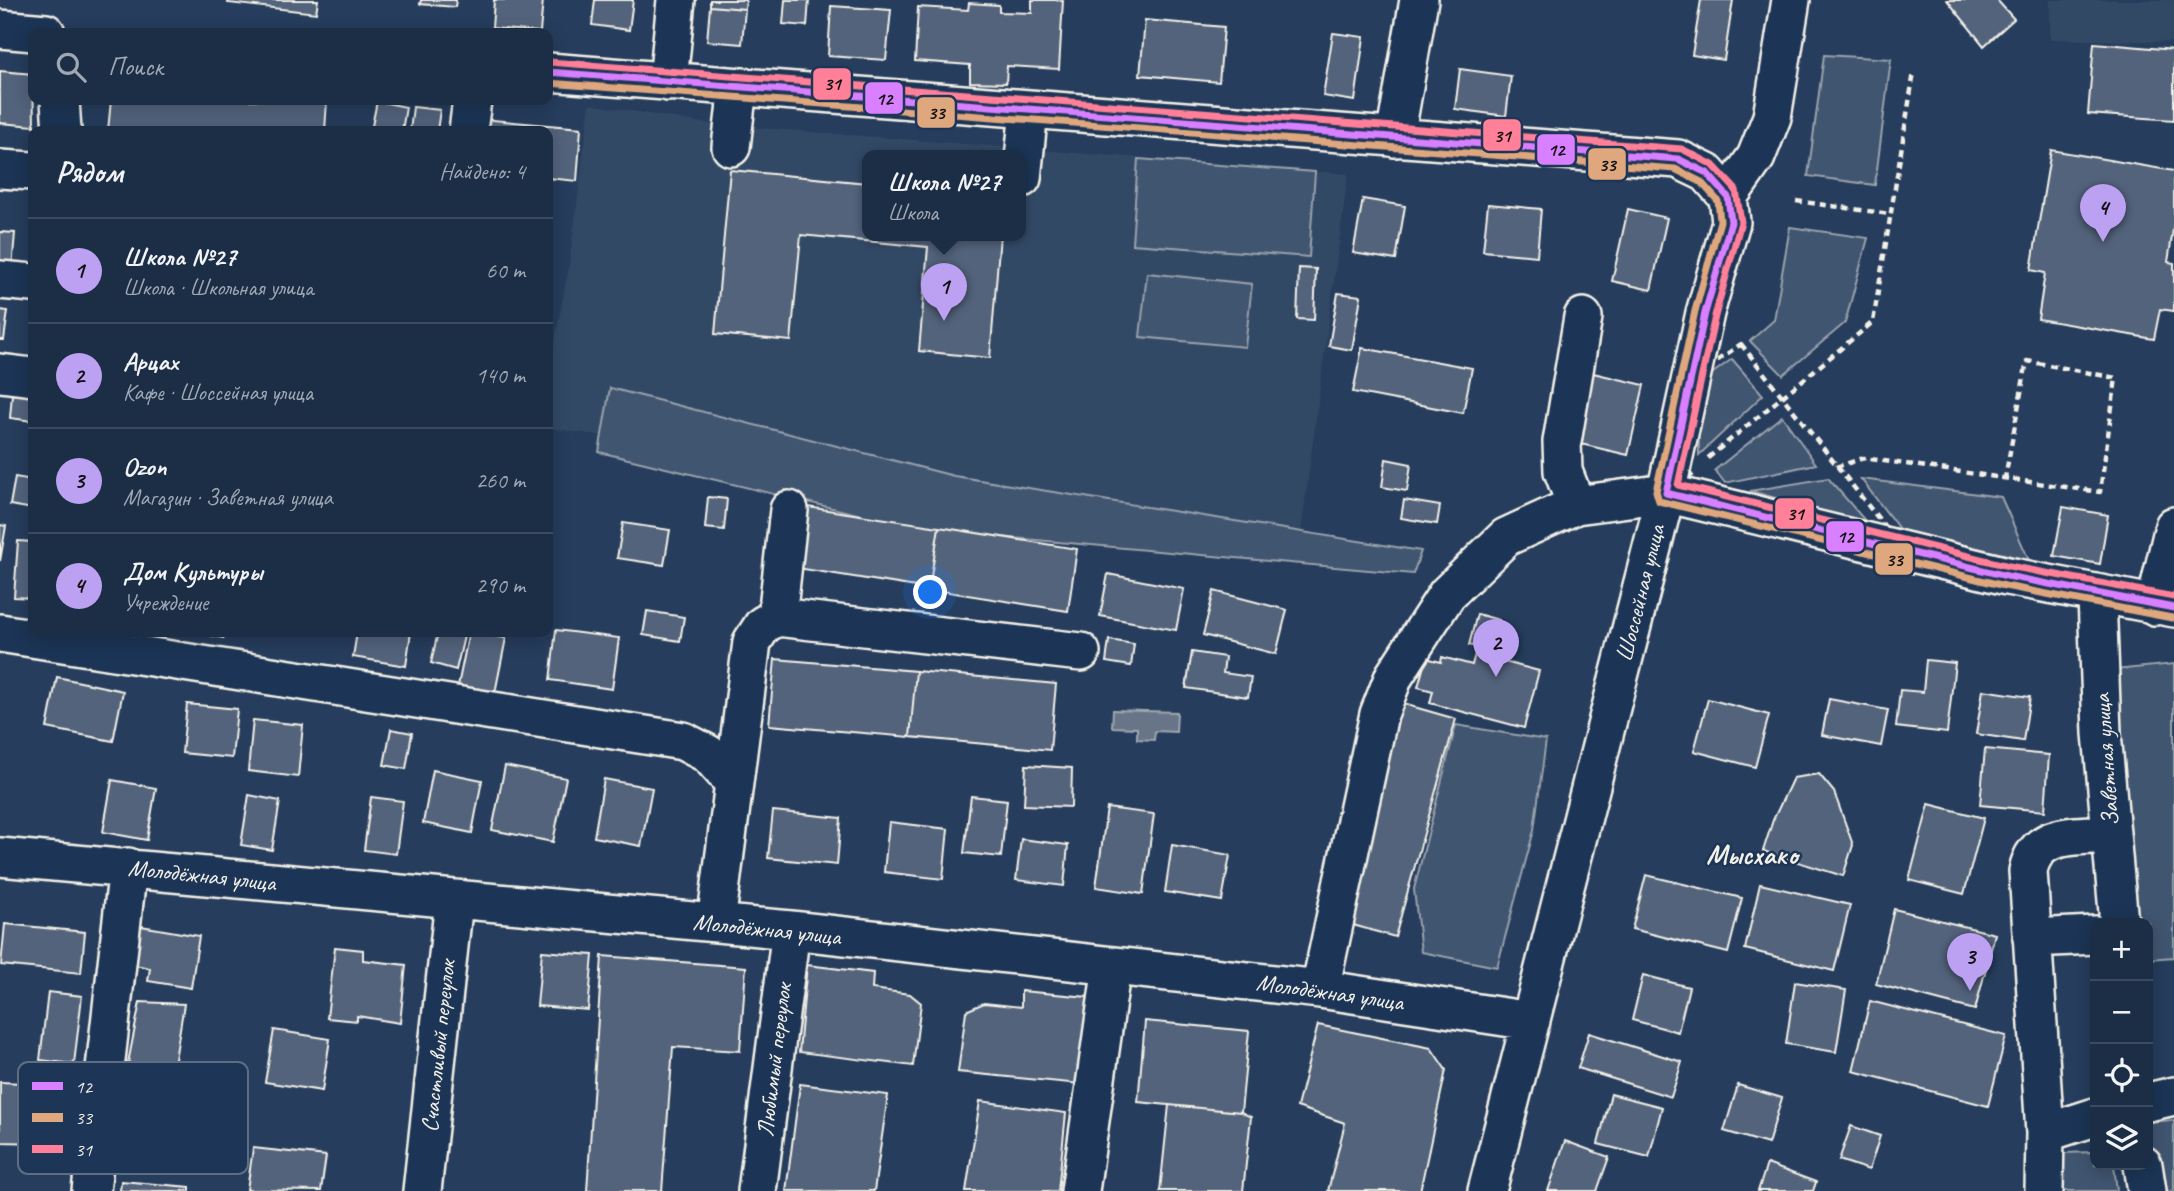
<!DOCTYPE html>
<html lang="ru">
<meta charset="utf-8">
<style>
:root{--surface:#1c2e46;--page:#293a51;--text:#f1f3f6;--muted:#a0a8b3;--line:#3a4a5f;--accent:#bca0f2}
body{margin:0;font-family:Caveat,sans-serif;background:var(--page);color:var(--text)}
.controls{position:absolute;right:21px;bottom:21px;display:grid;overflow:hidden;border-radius:14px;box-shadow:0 4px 18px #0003}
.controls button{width:63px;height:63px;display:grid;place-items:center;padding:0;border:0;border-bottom:2px solid var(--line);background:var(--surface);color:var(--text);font:35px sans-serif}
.you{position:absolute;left:931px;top:593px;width:24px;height:24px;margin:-18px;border:5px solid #fff;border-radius:50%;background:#1a73e8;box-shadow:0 0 0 10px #1a73e833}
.badge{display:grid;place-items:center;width:46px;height:46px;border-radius:50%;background:var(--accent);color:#111;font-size:23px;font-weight:700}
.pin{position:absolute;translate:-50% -58px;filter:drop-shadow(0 2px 4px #0008)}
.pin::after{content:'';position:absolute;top:37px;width:24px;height:21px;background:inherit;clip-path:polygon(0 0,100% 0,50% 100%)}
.popup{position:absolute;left:862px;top:150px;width:164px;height:91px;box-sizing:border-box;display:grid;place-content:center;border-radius:14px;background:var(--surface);filter:drop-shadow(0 2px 5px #0005);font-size:23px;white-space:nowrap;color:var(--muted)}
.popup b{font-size:26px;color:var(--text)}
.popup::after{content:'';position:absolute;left:50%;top:100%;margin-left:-14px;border:14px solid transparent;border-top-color:var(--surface)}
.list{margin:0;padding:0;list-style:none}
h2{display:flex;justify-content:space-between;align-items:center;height:91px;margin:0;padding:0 28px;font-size:30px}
h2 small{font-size:23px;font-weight:400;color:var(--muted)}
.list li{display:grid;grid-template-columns:46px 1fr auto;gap:21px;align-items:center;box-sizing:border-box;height:105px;padding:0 28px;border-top:2px solid var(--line)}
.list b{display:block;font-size:26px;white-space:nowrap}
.list p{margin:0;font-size:23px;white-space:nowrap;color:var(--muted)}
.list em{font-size:23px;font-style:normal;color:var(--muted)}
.icon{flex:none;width:38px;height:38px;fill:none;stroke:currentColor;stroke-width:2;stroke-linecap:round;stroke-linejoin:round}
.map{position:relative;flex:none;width:2174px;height:1191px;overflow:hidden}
.search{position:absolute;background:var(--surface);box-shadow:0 4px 18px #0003;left:28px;top:28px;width:525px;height:77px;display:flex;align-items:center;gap:18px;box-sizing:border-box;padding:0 24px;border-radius:14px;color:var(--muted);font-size:26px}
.panel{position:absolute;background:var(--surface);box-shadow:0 4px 18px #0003;left:28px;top:126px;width:525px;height:511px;border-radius:14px}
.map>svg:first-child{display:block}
</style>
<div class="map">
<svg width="2174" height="1191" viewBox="0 0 2174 1191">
<rect width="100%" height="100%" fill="#263d5d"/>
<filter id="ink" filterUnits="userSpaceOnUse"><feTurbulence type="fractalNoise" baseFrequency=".0143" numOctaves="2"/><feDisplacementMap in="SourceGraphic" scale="14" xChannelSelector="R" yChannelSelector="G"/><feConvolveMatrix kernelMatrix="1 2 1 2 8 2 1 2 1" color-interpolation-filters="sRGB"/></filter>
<g filter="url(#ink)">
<path fill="#334966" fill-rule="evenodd" d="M2050,0H2174V42L2050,39Z
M590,104L709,124L1348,174L1301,532L548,428V377L569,266ZM867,155H1021V235H867Z"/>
<path fill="#40546f" stroke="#9aa2ac" stroke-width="2" d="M1824,55L1891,59L1875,185L1808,176Z
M1138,159L1315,172L1309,257L1132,244Z
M1790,227L1868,238L1845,323L1783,375L1750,341L1774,320Z
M1147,273L1252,284L1245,347L1140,337Z
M1732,359L1763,395L1699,455L1698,384Z
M610,388L954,476L1421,551L1413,574L924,530L599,452Z
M1782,416L1816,464L1725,483L1715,470Z
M1828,478L1867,523L1750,491Z
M1861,479L2001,497L2029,560L1900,530Z
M2174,664V957L2148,959V923H2133L2105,671Z
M1456,725L1546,740L1534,830L1497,967L1421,952L1414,889Z
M2174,1120V1191H2148V1122Z
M2095,1152V1165H2114L2117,1191H2063L2062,1153Z"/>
<path fill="#677588" stroke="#9fa7ae" stroke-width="2" d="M1113,710L1177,712L1176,732L1155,731L1154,740L1137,739V728L1112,727Z"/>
<path fill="#52647b" stroke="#f4f1e8" stroke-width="2" d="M229,0H318L316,13L228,3Z
M421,0H456L455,7L420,4Z
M494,0H543L540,32L492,28Z
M595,0H633L629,30L592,25Z
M710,0H746L745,9L710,6Z
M785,0H809L807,26L783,24Z
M1032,0H1063L1059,69L1007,66L1006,83L970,82V65L915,61L918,7L968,10L969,3L999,5V12L1032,13Z
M1701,0H1733L1724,60L1692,55Z
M1947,0H1997L2014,19L1984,46Z
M710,6L745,9L742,44L707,41Z
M831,6L891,10L886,60L828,56Z
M1145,20L1224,27L1219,82L1140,75Z
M1333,33L1364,37L1355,101L1323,96Z
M2094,43L2174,50V120L2088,114Z
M1460,69L1511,76L1506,116L1455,109Z
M0,71L33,74L34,126L0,123Z
M111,100H327L325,131H108Z
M377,101L406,107L402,131H371Z
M413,107L440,110L437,131H410Z
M481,119L581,128L577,181L548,178V131H480Z
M2051,150L2174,171V223L2168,262L2174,263V311L2160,309L2154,339L2038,319L2045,273L2031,270Z
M730,170L867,183V235H1000L990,358L919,351L928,247L801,235L791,341L715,334Z
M1363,199L1405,206L1396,260L1353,253Z
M1488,204L1541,209L1537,256L1483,251Z
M1628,209L1667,218L1651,290L1612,281Z
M0,232L15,233L12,269L0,268Z
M1299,268L1316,269L1314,320L1297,319Z
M1338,293L1361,296L1352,350L1329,346Z
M0,310L8,311L4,340H0Z
M1362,348L1472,368L1463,413L1353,392Z
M1589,372L1644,385L1628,455L1572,442Z
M12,394L33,396V421L10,418Z
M1386,459L1411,464L1407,491L1382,487Z
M15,477L33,480V509L10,505Z
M708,497L727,499L724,530L705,528Z
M1404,500L1440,506L1437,524L1401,518Z
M801,506L939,527L929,589L791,567Z
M2063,507L2108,515L2100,564L2054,556Z
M623,523L670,530L664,565L617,558Z
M0,525L6,526L0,561Z
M939,527L1077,549L1068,611L929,589Z
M18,541L33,542V598L14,597Z
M1108,574L1184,589L1176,630L1100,616Z
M1214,591L1287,610L1276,654L1203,635Z
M647,611L684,617L680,641L643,635Z
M1477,614L1499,620L1489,658L1539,671L1524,728L1430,703L1433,691L1418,687L1426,658L1441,662L1442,657L1472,665L1477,647L1469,645Z
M556,630L619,638L612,689L550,680Z
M194,632H226L224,638Z
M357,632H411L406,666L353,657Z
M438,632H465L456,670L431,663Z
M469,632L506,638L495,693L458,686Z
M1109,640L1134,644L1131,666L1106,662Z
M1192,652L1225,657L1223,673L1251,677L1248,697L1186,688Z
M775,659L916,671L910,737L769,725Z
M1926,660L1955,663L1947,733L1896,727L1900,690L1923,692Z
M916,671L1056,684L1050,750L910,737Z
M57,677L123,691L113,741L47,728Z
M1983,690L2030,697L2023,741L1976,734Z
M1708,699L1769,715L1755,767L1694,751Z
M1829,699L1888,710L1881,746L1822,735Z
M1400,703L1456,719L1395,937L1339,921Z
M187,704L237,709L232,758L182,753Z
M253,720L303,725L298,777L248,771Z
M391,729L412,733L406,769L384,765Z
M1985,749L2049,755L2045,811L1980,805Z
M1026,765L1072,768L1071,807L1024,805Z
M505,766L566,778L553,842L492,830Z
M433,770L482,780L472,833L423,823Z
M1819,774L1834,792L1853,845L1843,876L1763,851L1773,820L1793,778Z
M604,779L652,788L641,846L594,837Z
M112,780L156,788L147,840L103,832Z
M249,795L280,801L272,850L241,845Z
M971,796L1007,800L1001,857L964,853Z
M371,797L403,801L396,854L364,850Z
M1929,804L1984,818L1964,894L1909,880Z
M1107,808L1154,814L1143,894L1096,887Z
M773,811L841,818L837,865L768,858Z
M889,822L948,829L943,879L884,872Z
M1021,839L1068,845L1064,886L1016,880Z
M1172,845L1230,855L1222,901L1165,892Z
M1646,875L1742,898L1728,953L1632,929Z
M1760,884L1850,905L1834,971L1745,949Z
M1894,909L1995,934L1975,1010L1876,984Z
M5,924L85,932L81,973L1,965Z
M141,926L199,936L191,988L148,981L150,968L135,965Z
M141,926L199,936L191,988L148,981L150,968L135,965Z
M335,947L363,950V960L406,965L400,1023L357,1016V1021L327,1018Z
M542,951L593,955L588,1010L537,1006Z
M602,956L746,967L740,1051L673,1047L662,1191H587Z
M807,965L873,973L872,989L910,994L921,1003L913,1066L799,1052Z
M1643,975L1689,987L1678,1032L1632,1020Z
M1795,982L1846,990L1836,1052L1786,1044Z
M1021,991L1088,997L1080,1084L958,1072L966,1011L984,1003L1021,1007Z
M1021,991L1088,997L1080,1084L958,1072L966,1011L984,1003L1021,1007Z
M48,992L82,996L74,1064L40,1060Z
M1870,1001L2006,1036L1988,1106L1853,1071Z
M140,1002L184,1004L173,1072L128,1063Z
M1145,1021L1249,1031L1241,1112L1138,1102Z
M1318,1025L1431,1048L1446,1070L1420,1191H1328L1345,1123L1297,1107Z
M274,1030L330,1039L322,1091L265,1082Z
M1589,1033L1682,1062L1671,1097L1578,1068Z
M0,1082L44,1084L42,1143L0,1142Z
M800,1084L888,1095L874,1191H786Z
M1738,1085L1782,1098L1768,1144L1724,1131Z
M1611,1094L1662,1107L1649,1157L1598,1144Z
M980,1101L1066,1113L1058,1191H966Z
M1169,1105L1241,1112L1251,1117L1243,1191H1160Z
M1851,1126L1880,1136L1869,1170L1839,1160Z
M1565,1141L1609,1157L1597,1191H1548Z
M253,1148L326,1156L321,1191L247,1190Z
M1767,1164L1816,1182L1813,1191H1758Z
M121,1181L190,1187V1191H120Z"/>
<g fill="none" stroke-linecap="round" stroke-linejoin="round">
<defs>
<path id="minor" d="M0,29L46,33
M548,72L1678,159L1707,173L1728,197
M668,82L676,0
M60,100L62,131
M468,131L472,100
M1395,138L1419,0
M731,147L738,87
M0,169L33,171
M1022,178L1029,110
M0,280L33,283
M0,373L33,377
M1576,505L1563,471L1562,442L1583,317
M2097,596L2102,733L2119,923
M2155,606L2174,526
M777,617L789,510
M0,633L683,741L708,754L734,783L716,923
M734,783L752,642L763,625L777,617L1081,652
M0,857L791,930L1320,989L1531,1021
M2032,938L2095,935
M1320,989L1379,714L1394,676L1447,594L1506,537L1576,505L1666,493L2007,576L2174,608
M2148,1102L2174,1096
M2045,1133L2028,871C2036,830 2077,837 2111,834
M2143,1165L2147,1191
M91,1191L128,867
M422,1191L454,901
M757,1191L791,930
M1080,1191L1112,966
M1487,1191L1666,493L1705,313L1731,222L1728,197L1756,157L1772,117L1791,0
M2044,1191L2045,1133L2095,1117"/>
</defs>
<use href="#minor" stroke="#f4f1e8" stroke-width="42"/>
<path stroke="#f4f1e8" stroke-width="4.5" stroke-dasharray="7 5" stroke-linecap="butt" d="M1796,201L1890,214
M1741,344L1889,532L1695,481L1682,462L1697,375Z
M1708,458L1873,322L1914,72
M1836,467L1864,458L2100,492L2116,378L2027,361L2005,478"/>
<use href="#minor" stroke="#1d3557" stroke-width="37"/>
<defs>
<path id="bus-1" d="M548,72L1678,159L1707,173L1728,197L1731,222L1705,313L1666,493L2007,576L2174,608"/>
<path id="bus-2" d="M548,83L1675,169L1701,182L1718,201L1720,221L1695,311L1656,491L1659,501L2005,586L2172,618"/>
<path id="bus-3" d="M549,62L1682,149L1713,165L1736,190L1741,222L1715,316L1678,485L2009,566L2174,597"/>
</defs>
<use href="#bus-1" stroke="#1d3557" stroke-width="12"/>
<use href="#bus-2" stroke="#1d3557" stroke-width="12"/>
<use href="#bus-3" stroke="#1d3557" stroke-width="12"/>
<use href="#bus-1" stroke="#d880ff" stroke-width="7"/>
<use href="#bus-2" stroke="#dfa77e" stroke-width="7"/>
<use href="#bus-3" stroke="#ff8098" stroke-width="7"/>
</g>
</g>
<g text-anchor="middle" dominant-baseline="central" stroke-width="5" stroke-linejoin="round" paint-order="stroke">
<g font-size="24" fill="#f4f1e8" stroke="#1d3557">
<text transform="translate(1640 593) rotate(-76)">Шоссейная улица</text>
<text transform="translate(2106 760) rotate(-94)">Заветная улица</text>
<text transform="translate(202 875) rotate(6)">Молодёжная улица</text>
<text transform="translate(767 929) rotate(6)">Молодёжная улица</text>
<text transform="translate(1330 992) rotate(8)">Молодёжная улица</text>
<text transform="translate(438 1046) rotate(-84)">Счастливый переулок</text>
<text transform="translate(774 1060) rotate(-83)">Любимый переулок</text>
</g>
<g font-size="28" font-weight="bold" fill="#f4f1e8" stroke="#1d3557">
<text x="1752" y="854">Мысхако</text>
</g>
</g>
<rect x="18" y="1062" width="230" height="112" rx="10" fill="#1d3557" stroke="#5e6d82" stroke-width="2"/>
<rect x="32" y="1082" width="31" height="8" fill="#d880ff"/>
<rect x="32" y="1113" width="31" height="9" fill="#dfa77e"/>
<rect x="32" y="1145" width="31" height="8" fill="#ff8098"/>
<g font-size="19" fill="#f4f1e8">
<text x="75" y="1093">12</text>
<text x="75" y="1124">33</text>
<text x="75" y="1156">31</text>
</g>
<g stroke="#1d3557" stroke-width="2.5">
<rect x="812" y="67" width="40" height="34" rx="7" fill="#ff8098"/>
<rect x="864" y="81" width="40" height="34" rx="7" fill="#d880ff"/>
<rect x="916" y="96" width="40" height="33" rx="7" fill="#dfa77e"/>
<rect x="1482" y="118" width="40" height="34" rx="7" fill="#ff8098"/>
<rect x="1536" y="133" width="40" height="33" rx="7" fill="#d880ff"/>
<rect x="1587" y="147" width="40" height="34" rx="7" fill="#dfa77e"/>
<rect x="1774" y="497" width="41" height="33" rx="7" fill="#ff8098"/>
<rect x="1825" y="520" width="40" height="33" rx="7" fill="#d880ff"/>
<rect x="1874" y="542" width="40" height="34" rx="7" fill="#dfa77e"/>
</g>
<g font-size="19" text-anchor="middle" font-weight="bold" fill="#111">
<text x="832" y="90">31</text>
<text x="884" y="105">12</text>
<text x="936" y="119">33</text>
<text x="1502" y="142">31</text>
<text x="1556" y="156">12</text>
<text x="1607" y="171">33</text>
<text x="1795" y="520">31</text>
<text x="1845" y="543">12</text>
<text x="1894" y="566">33</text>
</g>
</svg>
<div class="controls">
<button>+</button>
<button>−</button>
<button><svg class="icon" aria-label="locate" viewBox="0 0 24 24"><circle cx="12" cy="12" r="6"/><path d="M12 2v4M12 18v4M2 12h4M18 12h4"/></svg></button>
<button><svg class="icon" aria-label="layers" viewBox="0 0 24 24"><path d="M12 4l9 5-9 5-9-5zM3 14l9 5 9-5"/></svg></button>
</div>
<div class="you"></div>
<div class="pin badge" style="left:944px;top:321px">1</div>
<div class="popup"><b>Школа №27</b>Школа</div>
<div class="pin badge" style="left:1496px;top:677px">2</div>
<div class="pin badge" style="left:1970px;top:991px">3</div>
<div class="pin badge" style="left:2103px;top:242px">4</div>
<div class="search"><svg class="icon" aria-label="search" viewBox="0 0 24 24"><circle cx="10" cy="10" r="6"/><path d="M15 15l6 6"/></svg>Поиск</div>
<section class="panel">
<h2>Рядом<small>Найдено: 4</small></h2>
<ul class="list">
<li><span class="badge">1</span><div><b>Школа №27</b><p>Школа · Школьная улица</p></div><em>60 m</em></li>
<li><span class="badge">2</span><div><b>Арцах</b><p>Кафе · Шоссейная улица</p></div><em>140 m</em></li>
<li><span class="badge">3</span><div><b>Ozon</b><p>Магазин · Заветная улица</p></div><em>260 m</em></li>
<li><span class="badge">4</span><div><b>Дом Культуры</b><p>Учреждение</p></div><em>290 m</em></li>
</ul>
</section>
</div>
